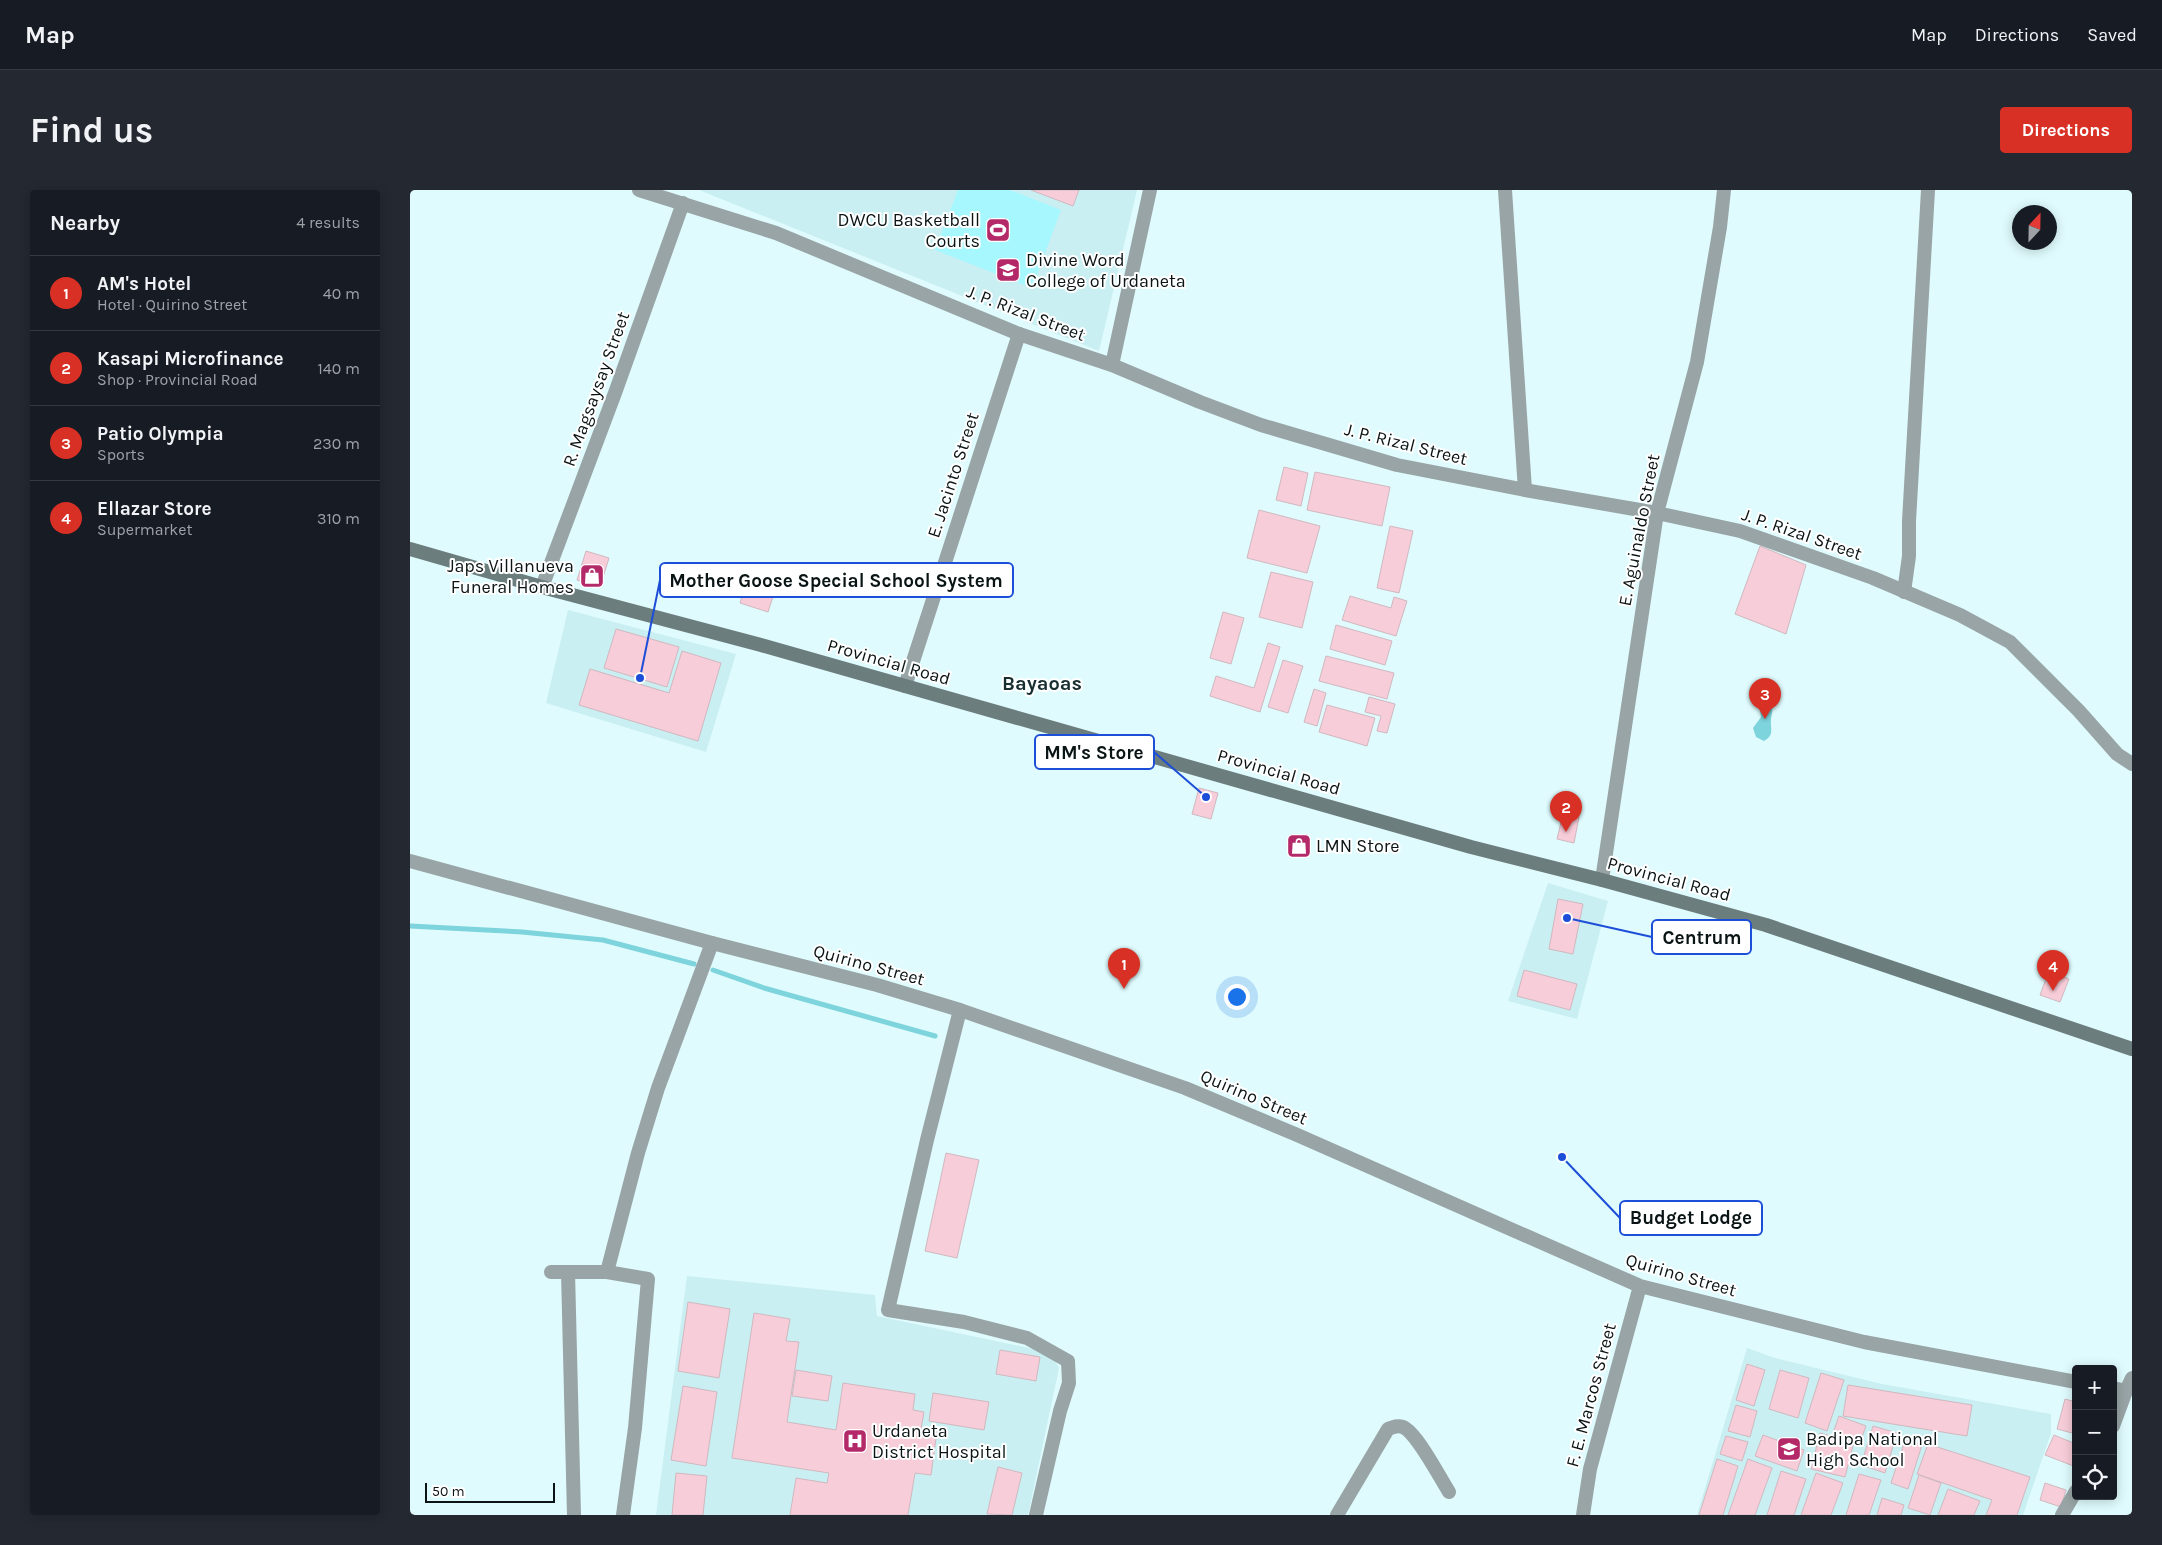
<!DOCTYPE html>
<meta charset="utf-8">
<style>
:root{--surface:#171b24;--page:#242831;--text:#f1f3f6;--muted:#9ea1a6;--line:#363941;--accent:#d93025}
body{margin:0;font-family:Karla,sans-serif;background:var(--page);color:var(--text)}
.controls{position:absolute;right:15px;bottom:15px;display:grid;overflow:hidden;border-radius:5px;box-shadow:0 2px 12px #0003}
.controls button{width:45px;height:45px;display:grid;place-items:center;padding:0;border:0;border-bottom:1px solid var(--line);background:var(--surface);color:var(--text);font:25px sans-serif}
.compass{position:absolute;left:1602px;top:15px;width:45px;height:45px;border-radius:50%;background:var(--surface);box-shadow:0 2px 12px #0003;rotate:22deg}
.scale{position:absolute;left:15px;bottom:12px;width:130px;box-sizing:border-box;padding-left:5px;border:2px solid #0a1415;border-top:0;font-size:14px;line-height:18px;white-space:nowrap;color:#0a1415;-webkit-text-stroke:4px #fff;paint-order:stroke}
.you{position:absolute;left:826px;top:806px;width:18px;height:18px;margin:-12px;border:4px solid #fff;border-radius:50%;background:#1a73e8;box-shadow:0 0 0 8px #1a73e833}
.badge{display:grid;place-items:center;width:32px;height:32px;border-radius:50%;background:var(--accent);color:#fff;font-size:16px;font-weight:700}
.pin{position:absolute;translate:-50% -41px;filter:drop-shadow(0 1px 2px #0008)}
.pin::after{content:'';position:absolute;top:26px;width:18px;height:15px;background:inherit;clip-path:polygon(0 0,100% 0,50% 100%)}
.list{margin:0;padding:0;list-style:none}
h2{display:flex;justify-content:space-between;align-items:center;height:65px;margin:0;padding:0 20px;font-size:21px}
h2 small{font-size:16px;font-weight:400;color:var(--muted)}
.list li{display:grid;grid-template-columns:32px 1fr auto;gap:15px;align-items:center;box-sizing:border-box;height:75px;padding:0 20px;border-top:1px solid var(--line)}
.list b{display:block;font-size:19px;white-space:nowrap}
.list p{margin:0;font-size:16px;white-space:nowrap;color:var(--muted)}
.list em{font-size:16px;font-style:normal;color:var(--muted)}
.icon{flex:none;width:28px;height:28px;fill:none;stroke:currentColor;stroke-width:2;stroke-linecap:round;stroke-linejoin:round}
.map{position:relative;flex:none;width:1722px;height:1325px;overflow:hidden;border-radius:5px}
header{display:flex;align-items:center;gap:30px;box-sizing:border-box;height:70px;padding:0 25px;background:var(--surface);border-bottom:1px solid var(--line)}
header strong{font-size:24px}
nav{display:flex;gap:28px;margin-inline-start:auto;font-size:18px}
.intro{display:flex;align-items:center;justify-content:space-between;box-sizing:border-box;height:120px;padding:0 30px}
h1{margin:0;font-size:35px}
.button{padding:12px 22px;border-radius:5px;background:var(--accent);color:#fff;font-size:18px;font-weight:700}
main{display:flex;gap:30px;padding:0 30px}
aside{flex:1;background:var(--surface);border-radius:5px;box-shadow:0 2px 12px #0003}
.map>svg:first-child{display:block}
</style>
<header>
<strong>Map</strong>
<nav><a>Map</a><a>Directions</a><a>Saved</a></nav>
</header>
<div class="intro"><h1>Find us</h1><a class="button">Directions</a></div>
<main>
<aside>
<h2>Nearby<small>4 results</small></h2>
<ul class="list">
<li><span class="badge">1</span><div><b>AM's Hotel</b><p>Hotel · Quirino Street</p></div><em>40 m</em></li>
<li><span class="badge">2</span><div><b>Kasapi Microfinance</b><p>Shop · Provincial Road</p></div><em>140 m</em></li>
<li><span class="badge">3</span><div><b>Patio Olympia</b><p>Sports</p></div><em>230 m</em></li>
<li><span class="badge">4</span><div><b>Ellazar Store</b><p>Supermarket</p></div><em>310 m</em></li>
</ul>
</aside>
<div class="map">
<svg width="1722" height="1325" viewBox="0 0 1722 1325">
<rect width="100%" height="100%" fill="#dffbfd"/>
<path fill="#c9eff2" d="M289,0H727L689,161Z
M158,420L326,464L296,562L136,513Z
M1138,693L1198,711L1167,829L1098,811Z
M277,1086L465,1105L467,1126L624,1159L644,1169L649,1178L618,1325H246Z
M1337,1158L1365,1168L1472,1194L1641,1224V1243L1613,1325H1287Z"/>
<path fill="#a7f7fe" d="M548,0H600L651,20L622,98L525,60Z"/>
<path fill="#7dd4dc" d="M1353,510L1362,512C1363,519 1362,523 1361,529C1360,539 1365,545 1354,551L1346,547L1343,538L1351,527L1349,514Z"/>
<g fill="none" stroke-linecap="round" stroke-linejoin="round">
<path stroke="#7dd4dc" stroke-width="5" d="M0,736L112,742L193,750L284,774
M303,780L354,798L525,846"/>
</g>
<path fill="#f7cdd9" stroke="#d0b8bf" d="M621,0H669L663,16Z
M874,277L898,283L891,316L866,310Z
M905,282L980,297L972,336L897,320Z
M849,320L910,336L897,383L837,368Z
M980,336L1003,341L989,403L967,398Z
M1350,356L1396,375L1376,444L1325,424Z
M176,361L199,368L190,397L167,390Z
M861,382L903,392L892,438L849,427Z
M339,385L367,394L358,422L330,413Z
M940,406L981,418L984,407L997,411L986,446L932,430Z
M813,422L834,428L821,474L800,468Z
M926,435L982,451L975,475L920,459Z
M206,439L269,457L257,497L194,478Z
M858,453L870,457L850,522L800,506L806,486L844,498Z
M272,461L311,473L288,551L169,515L180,479L259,503Z
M916,466L984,483L977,509L909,491Z
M873,470L893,476L878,523L858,517Z
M904,499L916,503L907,536L894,532Z
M959,507L985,514L977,543L967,541L971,526L955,522Z
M917,515L965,528L957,556L909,542Z
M789,598L808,603L801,629L782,624Z
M1153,624L1169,627L1164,653L1147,649Z
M1148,709L1173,714L1163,764L1139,759Z
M1114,780L1167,794L1160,820L1107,806Z
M1639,781L1659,789L1650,812L1630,805Z
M536,963L569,970L547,1068L515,1061Z
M278,1112L320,1119L309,1188L268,1181Z
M344,1123L380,1129L376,1151L389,1152L377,1232L426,1240L433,1193L505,1204L503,1220L514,1222L511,1239L527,1241L521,1285L505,1283L498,1325H380L386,1288L417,1293L419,1283L322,1268Z
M590,1160L630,1167L626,1191L586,1184Z
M1337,1174L1355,1180L1344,1216L1326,1210Z
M386,1180L422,1186L418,1211L382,1206Z
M1370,1180L1399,1188L1388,1228L1359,1219Z
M1411,1183L1434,1190L1417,1241L1395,1233Z
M1438,1195L1562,1215L1557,1246L1433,1226Z
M273,1196L307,1202L296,1276L261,1270Z
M523,1203L579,1212L574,1240L519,1231Z
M1655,1209L1666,1212V1244L1647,1239Z
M1326,1215L1347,1221L1340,1247L1318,1241Z
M1429,1226L1456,1236L1450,1252L1423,1243Z
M1463,1236L1487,1243L1475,1283L1451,1275Z
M1410,1243L1444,1252L1435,1287L1401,1279Z
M1353,1245L1394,1260L1387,1281L1345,1266Z
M1644,1245L1666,1254V1277L1635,1265Z
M1316,1246L1338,1252L1332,1271L1310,1264Z
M1495,1250L1512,1255L1498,1299L1481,1293Z
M1518,1254L1620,1287L1607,1325H1576L1582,1310L1507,1284Z
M1307,1269L1328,1276L1313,1325H1289Z
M1338,1269L1362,1278L1345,1325H1318Z
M588,1277L612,1283L602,1325L577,1324Z
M1371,1281L1396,1289L1384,1325H1357Z
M266,1283L297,1286L293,1325H262Z
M1406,1283L1433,1293L1421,1325H1391Z
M1449,1284L1471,1290L1459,1325H1436Z
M1509,1285L1531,1293L1520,1325L1498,1318Z
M1635,1293L1656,1300L1651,1317L1630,1310Z
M1538,1299L1570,1311L1564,1325H1528Z
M1472,1308L1494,1315L1491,1325H1467Z"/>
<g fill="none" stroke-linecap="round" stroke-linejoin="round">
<path stroke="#98a4a5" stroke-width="14" d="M1095,0L1115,300
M702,175L740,0
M132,397L205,203L273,13
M1494,402L1499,366V331L1518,0
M495,496L609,144
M550,820L517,950L478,1120L554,1132L617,1148L658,1171L659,1193L650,1221L626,1325
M141,1082H197L238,1089L225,1238L213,1325
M158,1082L164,1325
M197,1082L228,963L248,898L302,753
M1703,1236L1716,1201
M927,1325L978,1239C983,1237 987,1235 993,1237C1007,1243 1030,1288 1039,1302
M1652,1325L1666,1301"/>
<path stroke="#98a4a5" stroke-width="14" d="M229,0L366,43L609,144L702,175L790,212L851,235L987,275L1115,300L1247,323L1330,341L1463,388L1550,425L1600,452L1669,521L1707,564L1722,574
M0,671L302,753L467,795L550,820L775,898L885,944L1230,1096L1454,1152L1666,1192
M1192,690L1247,323L1287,172L1310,37L1314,0
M1703,1198L1716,1201L1722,1188
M1173,1325L1180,1279L1230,1096"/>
<path stroke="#6c7d7e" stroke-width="14" d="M0,359L132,397L351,455L1061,657L1192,690L1356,735L1722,859"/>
</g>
<defs>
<symbol id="stadium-square" viewBox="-11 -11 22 22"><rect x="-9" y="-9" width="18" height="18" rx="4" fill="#b42a69" stroke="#fff"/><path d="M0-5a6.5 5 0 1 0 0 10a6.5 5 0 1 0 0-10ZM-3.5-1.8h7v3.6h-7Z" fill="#fff"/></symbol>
<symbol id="university-square" viewBox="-11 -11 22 22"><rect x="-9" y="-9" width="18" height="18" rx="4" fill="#b42a69" stroke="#fff"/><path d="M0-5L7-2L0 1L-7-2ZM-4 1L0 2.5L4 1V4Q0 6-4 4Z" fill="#fff"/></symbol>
<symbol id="shop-square" viewBox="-11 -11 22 22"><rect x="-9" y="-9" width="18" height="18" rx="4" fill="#b42a69" stroke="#fff"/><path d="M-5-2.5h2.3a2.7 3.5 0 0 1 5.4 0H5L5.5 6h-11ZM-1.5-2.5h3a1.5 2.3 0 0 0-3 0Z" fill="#fff"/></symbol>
<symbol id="hospital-square" viewBox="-11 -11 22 22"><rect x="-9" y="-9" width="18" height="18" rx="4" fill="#b42a69" stroke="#fff"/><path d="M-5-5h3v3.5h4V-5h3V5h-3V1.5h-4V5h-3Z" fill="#fff"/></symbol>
<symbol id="school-square" viewBox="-11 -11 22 22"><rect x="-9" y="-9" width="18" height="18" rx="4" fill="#b42a69" stroke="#fff"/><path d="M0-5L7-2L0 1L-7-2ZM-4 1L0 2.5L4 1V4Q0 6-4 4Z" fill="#fff"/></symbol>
</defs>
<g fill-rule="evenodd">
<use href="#stadium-square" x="574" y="26" width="28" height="28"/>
<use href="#university-square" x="584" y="66" width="28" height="28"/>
<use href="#shop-square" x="168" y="372" width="28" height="28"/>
<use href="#shop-square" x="875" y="642" width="28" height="28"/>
<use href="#hospital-square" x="431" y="1237" width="28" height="28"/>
<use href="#school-square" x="1365" y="1245" width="28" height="28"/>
</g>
<g text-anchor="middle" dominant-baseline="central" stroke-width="4" stroke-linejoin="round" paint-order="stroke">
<g font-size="18" fill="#0a1415" stroke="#fff" text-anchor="start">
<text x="570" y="30" text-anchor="end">DWCU Basketball<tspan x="570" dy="21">Courts</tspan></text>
<text x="616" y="70">Divine Word<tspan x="616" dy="21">College of Urdaneta</tspan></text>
<text x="164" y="376" text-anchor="end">Japs Villanueva<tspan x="164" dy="21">Funeral Homes</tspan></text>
<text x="906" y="656">LMN Store</text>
<text x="462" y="1241">Urdaneta<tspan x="462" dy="21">District Hospital</tspan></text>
<text x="1396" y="1249">Badipa National<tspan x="1396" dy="21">High School</tspan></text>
</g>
<g font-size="18" fill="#0a1415" stroke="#fff">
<text transform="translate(616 123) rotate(21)">J. P. Rizal Street</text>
<text transform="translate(186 199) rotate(-70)">R. Magsaysay Street</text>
<text transform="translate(996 254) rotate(14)">J. P. Rizal Street</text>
<text transform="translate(543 285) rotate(-72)">E. Jacinto Street</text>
<text transform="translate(1229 340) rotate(-79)">E. Aguinaldo Street</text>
<text transform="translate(1392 344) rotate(19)">J. P. Rizal Street</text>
<text transform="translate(479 472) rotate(16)">Provincial Road</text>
<text transform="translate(869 582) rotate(16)">Provincial Road</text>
<text transform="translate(1259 689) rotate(15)">Provincial Road</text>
<text transform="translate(459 775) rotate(15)">Quirino Street</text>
<text transform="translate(844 907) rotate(23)">Quirino Street</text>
<text transform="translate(1271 1085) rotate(16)">Quirino Street</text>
<text transform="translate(1181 1205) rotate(-75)">F. E. Marcos Street</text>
</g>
<g font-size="20" font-weight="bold" fill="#182f31" stroke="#fff">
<text x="632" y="493">Bayaoas</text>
</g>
</g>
<path fill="none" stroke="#1d4ed8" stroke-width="2" d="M230 488L250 390M796 607L744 562M1157 728L1242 747M1152 967L1210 1028"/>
<g fill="#1d4ed8" stroke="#fff" stroke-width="2">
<circle cx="230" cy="488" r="5"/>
<circle cx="796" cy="607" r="5"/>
<circle cx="1157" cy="728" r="5"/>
<circle cx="1152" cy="967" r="5"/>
</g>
<g fill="#fff" stroke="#1d4ed8" stroke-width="2">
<rect x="250" y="373" width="353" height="34" rx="5"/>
<rect x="625" y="545" width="119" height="34" rx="5"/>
<rect x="1242" y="730" width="99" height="34" rx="5"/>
<rect x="1210" y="1011" width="142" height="34" rx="5"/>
</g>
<g font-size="19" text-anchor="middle" font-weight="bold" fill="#0a1415">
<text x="426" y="397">Mother Goose Special School System</text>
<text x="684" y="569">MM's Store</text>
<text x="1292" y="754">Centrum</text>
<text x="1281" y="1034">Budget Lodge</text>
</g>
</svg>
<div class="controls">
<button>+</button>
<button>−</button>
<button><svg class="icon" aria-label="locate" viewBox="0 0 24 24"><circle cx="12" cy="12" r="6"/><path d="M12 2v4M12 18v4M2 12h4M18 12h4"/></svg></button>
</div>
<svg class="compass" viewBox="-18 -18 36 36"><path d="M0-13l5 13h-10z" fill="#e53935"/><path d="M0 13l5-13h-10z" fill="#9ea1a6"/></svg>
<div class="scale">50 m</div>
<div class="you"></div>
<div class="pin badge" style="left:714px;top:799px">1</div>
<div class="pin badge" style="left:1156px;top:642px">2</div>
<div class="pin badge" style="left:1355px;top:529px">3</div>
<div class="pin badge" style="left:1643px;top:801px">4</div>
</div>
</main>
